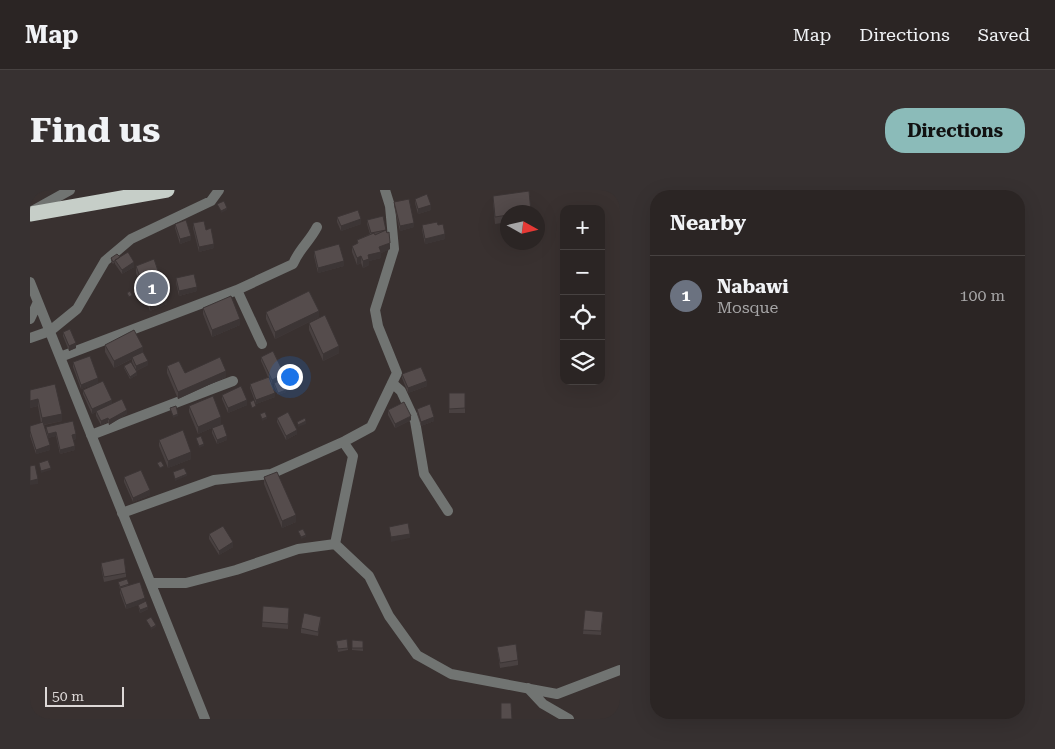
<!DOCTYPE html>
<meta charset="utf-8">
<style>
:root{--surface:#2b2524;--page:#373131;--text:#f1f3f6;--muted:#a6a5a6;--line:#474241;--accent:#8bbbb9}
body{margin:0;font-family:"Roboto Serif",serif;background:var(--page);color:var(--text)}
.controls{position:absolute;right:15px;top:15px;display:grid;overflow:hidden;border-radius:10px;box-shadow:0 5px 20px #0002}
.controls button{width:45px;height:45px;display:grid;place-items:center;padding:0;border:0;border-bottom:1px solid var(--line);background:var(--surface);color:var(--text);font:25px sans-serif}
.compass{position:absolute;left:470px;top:15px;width:45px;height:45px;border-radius:50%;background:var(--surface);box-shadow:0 5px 20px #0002;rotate:98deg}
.scale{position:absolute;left:15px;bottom:12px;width:79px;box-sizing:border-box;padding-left:5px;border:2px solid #ddd8d7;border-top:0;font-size:14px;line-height:18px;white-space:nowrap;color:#ddd8d7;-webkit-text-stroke:4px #393130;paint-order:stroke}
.you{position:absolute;left:259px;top:186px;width:18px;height:18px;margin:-12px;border:4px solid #fff;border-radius:50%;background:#1a73e8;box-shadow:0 0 0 8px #1a73e833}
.badge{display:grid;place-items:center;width:32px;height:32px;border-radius:50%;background:var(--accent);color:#fff;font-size:16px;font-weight:700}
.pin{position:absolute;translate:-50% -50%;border:2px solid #fff;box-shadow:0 1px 5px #0006}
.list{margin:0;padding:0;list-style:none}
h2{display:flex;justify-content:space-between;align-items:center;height:65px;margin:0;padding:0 20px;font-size:21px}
h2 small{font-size:16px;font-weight:400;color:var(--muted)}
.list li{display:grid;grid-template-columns:32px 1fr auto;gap:15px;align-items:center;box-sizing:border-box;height:80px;padding:0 20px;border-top:1px solid var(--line)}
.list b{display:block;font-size:19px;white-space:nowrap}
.list p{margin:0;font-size:16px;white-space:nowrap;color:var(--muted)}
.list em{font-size:16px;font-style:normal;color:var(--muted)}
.icon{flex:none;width:28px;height:28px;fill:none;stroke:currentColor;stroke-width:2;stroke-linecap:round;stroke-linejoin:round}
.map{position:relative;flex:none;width:590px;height:529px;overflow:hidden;border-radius:20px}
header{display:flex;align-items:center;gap:30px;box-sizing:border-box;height:70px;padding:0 25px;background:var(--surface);border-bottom:1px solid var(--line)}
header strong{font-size:24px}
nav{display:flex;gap:28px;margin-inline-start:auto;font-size:18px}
.intro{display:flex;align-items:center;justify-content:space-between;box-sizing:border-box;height:120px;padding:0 30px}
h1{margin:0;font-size:35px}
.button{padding:12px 22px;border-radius:20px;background:var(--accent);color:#111;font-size:18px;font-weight:700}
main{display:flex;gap:30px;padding:0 30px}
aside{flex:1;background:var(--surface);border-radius:20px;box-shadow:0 5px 20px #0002}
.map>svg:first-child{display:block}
</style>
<header>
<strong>Map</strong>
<nav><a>Map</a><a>Directions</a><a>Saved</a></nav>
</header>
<div class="intro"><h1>Find us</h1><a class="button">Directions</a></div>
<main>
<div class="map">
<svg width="590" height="529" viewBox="0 0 590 529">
<rect width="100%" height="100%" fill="#393130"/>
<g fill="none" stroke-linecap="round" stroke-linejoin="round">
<path stroke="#717472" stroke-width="10" d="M2,21L40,0
M0,92L175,529
M207,100L263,74C269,59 280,51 287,37
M0,129L8,112
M0,148L20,141L47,119L75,71L101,49L181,11L189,0
M30,167L207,100L232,154
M362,193L371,201L385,231L394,284L418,321
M61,245L203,191
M92,323L184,290L241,284L315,251L341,237L367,183L348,136L345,120L364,59L360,16L355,0
M305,354L323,266L314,253L315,251
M121,393H156L206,380L268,359L305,354L339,386L359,426L387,465L421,484L527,504L590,480
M498,498L513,514L539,529"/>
<path stroke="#c6cec8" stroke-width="15" d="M0,24L137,0"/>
</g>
<path fill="#494141" d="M499,1L501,22H478V32L465,34L463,13V6Z
M385,9L401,20L388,24L385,13Z
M364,12L384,37L370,41L364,16Z
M307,27L331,34L311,41L307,32Z
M337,30L356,40L360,59L351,63V68L339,71V75L333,78L331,73L327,75L322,62V56L327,54V50L340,44L337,34Z
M163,33L176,40L184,58L169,62L163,38Z
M145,34L161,50L150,54L145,38Z
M392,35H408L415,49L395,54L392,40Z
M284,61L314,76L288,83L284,66Z
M90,67L104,77L92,84L85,74V72L83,74L81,71V68Z
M106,76L137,114L120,121L106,83Z
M146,88L167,101L149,106L146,93Z
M173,118L210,135L182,147L173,124Z
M236,122L289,127L245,149L236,129Z
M279,133L309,163L293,171L279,140Z
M33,142L46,158L39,161L33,146Z
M75,155L113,162L118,175L106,181L102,172V169L84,178L75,162Z
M231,167L254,189L251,190L256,202L248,205L244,196V193L242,194L245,207L226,214L220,198V194L238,187L231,171Z
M43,172L68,193L51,199L43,177Z
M94,176L107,185L100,189L94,178Z
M137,176L155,183L196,187L148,209L137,183Z
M372,184L397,196L378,203L372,188Z
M0,200L32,231L14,235L16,242V237L46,249L43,250L45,260L30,264L26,246L18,248L20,260L6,264L0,246V236L11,233L8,216L0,218Z
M53,200L82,214L97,224L79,235L78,232L71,235L66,226V222L62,224L53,204Z
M419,203H435V223H419Z
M192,205L217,215L198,223L192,209Z
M159,216L191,234L168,244L159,222Z
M387,219L404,231L391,236L387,224Z
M358,220L381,230L365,238L358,225Z
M247,228L267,244L256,250L247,232Z
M182,238L197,250L187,254L182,243Z
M129,250L161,269L138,278L129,256Z
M94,287L120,305L103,312L94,292Z
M234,287L266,332L252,338L234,294Z
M179,344L203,357L189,365L179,349Z
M71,373L96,383V387L74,392L71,377Z
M88,392L99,395L115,412L118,419L110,423L108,415L96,419L90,403V399Z
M233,416L259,418L258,439L232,437Z
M555,420L573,426L571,445L553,444Z
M291,431L288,446L271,443V438Z
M322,450L333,451V461L322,460Z
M306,451L318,458V460L308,462Z
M467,457L488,470V475L470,478Z"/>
<path fill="#3c3535" d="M401,15V20L388,24V19Z
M197,18V20L191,23V21Z
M331,29V34L311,41V36Z
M384,33V37L370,41V36Z
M415,44V49L395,54V49Z
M161,46V50L150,54V49Z
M360,53V59L351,63V68L339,71V75L333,78V71L338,65L349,57Z
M184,54V58L169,62V57Z
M331,66V73L327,75V68Z
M314,71V76L288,83V78Z
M104,72V77L92,84V80Z
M167,97V101L149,106V101Z
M137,107V114L120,121V114Z
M289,121V127L245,149V142Z
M210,129V135L182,147V140Z
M46,153V158L39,161V156Z
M309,156V163L293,171V164Z
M113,157V163L84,178V171Z
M118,171V175L106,181V176Z
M196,181V187L148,209V202Z
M107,182V185L100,189V187Z
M254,184V189L242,194V190Z
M68,188V193L51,199V195Z
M397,191V196L378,203V198Z
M256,200V202L248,205V203Z
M245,203V207L226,214V210Z
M8,209V216L0,218V211Z
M82,210V215L62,224V219Z
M217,210V215L198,223V218Z
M97,220V224L79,235V230Z
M32,224V231L12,235V228Z
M148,224V226L143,228V226Z
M381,226V230L365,238V234Z
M191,227V234L168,244V237Z
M237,227V229L232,231V229Z
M404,227V231L391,236V232Z
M78,228V232L71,235V231Z
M276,231V234L268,237V235Z
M267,240V244L256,250V246Z
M26,242V246L18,248V244Z
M46,244V249L42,250V245Z
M197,246V250L187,254V250Z
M174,254V256L169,258V256Z
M20,255V260L6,264V260Z
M45,256V260L30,264V260Z
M161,262V269L138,278V271Z
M21,278V280L11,283V281Z
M157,284V286L145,291V289Z
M8,289V294L0,295V291Z
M120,300V305L103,312V308Z
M266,325V332L252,338V331Z
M380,344V348L361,352V347Z
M276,345V347L271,349V347Z
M203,352V357L189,365V361Z
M115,408V413L96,419V415Z
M118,417V419L110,423V420Z
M291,427V431L288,446V442Z
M126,435V437L121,440V438Z"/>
<path fill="#554c4c" stroke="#3c3535" d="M499,1L501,22H478V25L465,27L463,6Z
M397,4L401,15L388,19L385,9Z
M379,9L384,33L370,36L364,12Z
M194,11L197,18L191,21L187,14Z
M328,20L331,29L311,36L307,27Z
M353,26L356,40L341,43L337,30Z
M156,30L161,46L150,49L145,34Z
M174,31L176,40L181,38L184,54L169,57L163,33Z
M407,32L408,35L413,34L415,44L395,49L392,35Z
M356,40L357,43L359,42L360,53L349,57L351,62L338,65L339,69L333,71L331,66L327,68L322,56L328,53L327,50L344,43L345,45Z
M309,54L314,71L288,78L284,61Z
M98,62L104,72L92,80L85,70Z
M87,64L90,67L83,72L81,68Z
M124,69L137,107L120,114L106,76Z
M164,84L167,97L149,101L146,88Z
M100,101L102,105L99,107L97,103Z
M279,101L289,121L245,142L236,122Z
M201,106L210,129L182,140L173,118Z
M295,125L309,156L293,164L279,133Z
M40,139L46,153L39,156L33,142Z
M104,140L113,157L84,171L75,155Z
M243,161L254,184L242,190L231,167Z
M113,162L118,171L106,176L102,167Z
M60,166L68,188L51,195L43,172Z
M190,167L196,181L148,202L137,176L149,171L155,183Z
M101,172L107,182L100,187L94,176Z
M391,177L397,191L378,198L372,184Z
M239,187L245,203L226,210L220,194Z
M251,190L256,200L248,203L244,193Z
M73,191L82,210L62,219L53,200Z
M25,194L32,224L12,228L8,209L0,211V200Z
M211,196L217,210L198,218L192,205Z
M419,203H435V218L419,219Z
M183,206L191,227L168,237L159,216Z
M92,209L97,220L79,230L78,228L71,231L66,221Z
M224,210L226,216L222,218L220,212Z
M374,212L381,226L365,234L358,220Z
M400,214L404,227L391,232L387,219Z
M146,216L148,224L143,226L140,218Z
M235,222L237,227L232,229L230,224Z
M258,222L267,240L256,246L247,228Z
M275,228L276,231L268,235L267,232Z
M43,231L46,244L42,245L45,256L30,260L26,242L18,244L16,237Z
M13,232L20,255L6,260L0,241V236Z
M193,234L197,246L187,250L182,238Z
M153,240L161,262L138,271L129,250Z
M171,246L174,254L169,256L166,248Z
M18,270L21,278L11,281L9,273Z
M131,271L134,276L130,278L127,273Z
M5,275L8,289L0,291V276Z
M154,278L157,284L145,289L143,282Z
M111,280L120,300L103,308L94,287Z
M247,282L266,325L252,331L234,287Z
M378,333L380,344L361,347L359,337Z
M193,336L203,352L189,361L179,344Z
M273,339L276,345L271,347L268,341Z
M94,368L96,383L74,387L71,373Z
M97,389L99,394L90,397L88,392Z
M110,392L115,408L96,415L90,398Z
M116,411L118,417L110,420L108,415Z
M233,416L259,418L258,434L232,432Z
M555,420L573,422L571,441L553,440Z
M274,423L291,427L288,442L271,438Z
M121,427L126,435L121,438L116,430Z
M317,449L318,458L308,459L306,451Z
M322,450L333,451V458H322Z
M486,454L488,470L470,473L467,457Z
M471,513H481L482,529H471Z"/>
</svg>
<div class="controls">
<button>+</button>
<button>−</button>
<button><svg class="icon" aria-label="locate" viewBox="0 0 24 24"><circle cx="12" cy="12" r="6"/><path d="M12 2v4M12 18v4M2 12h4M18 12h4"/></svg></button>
<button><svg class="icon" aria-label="layers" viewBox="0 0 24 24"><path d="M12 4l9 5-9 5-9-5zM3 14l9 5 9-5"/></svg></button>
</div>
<svg class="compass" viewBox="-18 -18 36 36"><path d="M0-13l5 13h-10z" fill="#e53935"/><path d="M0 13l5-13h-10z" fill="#a6a5a6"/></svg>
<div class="scale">50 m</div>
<div class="you"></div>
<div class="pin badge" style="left:122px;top:98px;background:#6b7280">1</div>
</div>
<aside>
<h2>Nearby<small></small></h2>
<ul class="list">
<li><span class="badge" style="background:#6b7280">1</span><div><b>Nabawi</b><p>Mosque</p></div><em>100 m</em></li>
</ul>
</aside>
</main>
